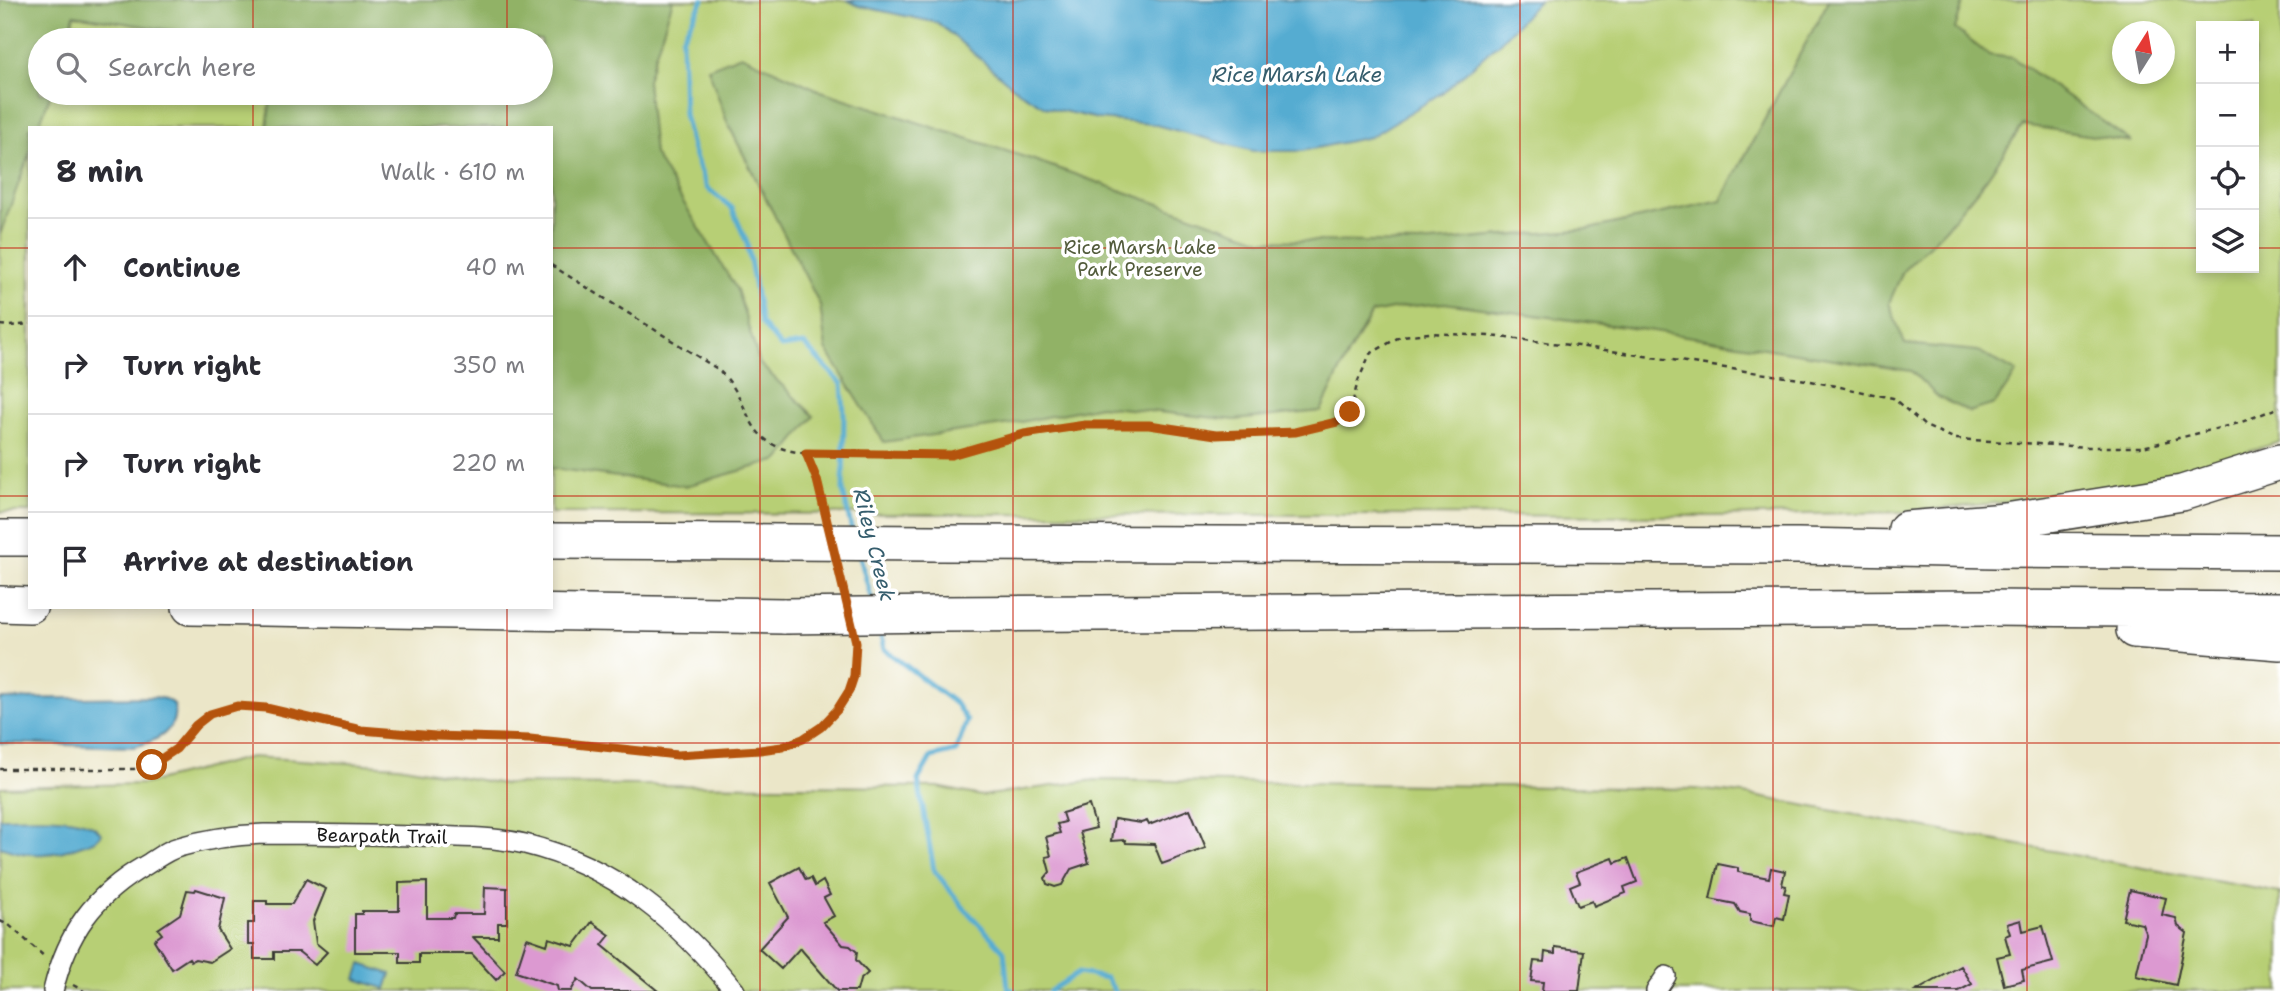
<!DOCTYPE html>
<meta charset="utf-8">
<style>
:root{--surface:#fff;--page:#f7f7f7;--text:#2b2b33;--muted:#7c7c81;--line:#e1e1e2}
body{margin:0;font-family:"Shantell Sans",sans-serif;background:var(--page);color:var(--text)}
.controls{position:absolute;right:21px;top:21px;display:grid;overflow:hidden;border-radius:0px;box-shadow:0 4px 10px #0003}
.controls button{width:63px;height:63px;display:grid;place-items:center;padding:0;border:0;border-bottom:2px solid var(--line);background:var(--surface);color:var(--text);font:35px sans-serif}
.compass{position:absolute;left:2112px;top:21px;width:63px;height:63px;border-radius:50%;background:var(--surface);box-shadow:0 4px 10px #0003;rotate:11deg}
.stop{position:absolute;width:21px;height:21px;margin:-16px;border:5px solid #b45309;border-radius:50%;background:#fff}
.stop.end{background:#b45309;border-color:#fff;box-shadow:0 2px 7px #0008}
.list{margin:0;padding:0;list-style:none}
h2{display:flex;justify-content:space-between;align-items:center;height:91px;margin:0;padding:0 28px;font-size:30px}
h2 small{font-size:23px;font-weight:400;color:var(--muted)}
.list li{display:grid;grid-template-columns:46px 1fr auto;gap:21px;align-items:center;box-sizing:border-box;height:98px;padding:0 28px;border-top:2px solid var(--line)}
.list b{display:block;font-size:26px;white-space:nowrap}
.list em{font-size:23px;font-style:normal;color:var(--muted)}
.icon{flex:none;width:38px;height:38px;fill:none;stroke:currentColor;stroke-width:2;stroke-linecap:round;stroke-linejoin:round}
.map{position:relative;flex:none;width:2280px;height:991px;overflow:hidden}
.search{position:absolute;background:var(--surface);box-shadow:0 4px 10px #0003;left:28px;top:28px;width:525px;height:77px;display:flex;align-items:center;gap:18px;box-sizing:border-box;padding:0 24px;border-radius:38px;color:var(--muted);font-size:26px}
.panel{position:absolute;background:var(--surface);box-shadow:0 4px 10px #0003;left:28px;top:126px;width:525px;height:483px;border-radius:0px}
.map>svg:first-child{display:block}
</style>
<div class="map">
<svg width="2280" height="991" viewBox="0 0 2280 991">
<rect width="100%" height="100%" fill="#fff"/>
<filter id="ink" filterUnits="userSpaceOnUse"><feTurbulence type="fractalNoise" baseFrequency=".0143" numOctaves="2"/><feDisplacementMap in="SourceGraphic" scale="14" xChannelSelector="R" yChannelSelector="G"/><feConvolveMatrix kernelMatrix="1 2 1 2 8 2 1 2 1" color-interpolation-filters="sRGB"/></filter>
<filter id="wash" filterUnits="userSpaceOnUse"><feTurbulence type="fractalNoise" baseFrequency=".00686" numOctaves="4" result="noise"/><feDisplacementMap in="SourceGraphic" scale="28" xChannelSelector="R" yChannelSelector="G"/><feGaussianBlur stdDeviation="1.57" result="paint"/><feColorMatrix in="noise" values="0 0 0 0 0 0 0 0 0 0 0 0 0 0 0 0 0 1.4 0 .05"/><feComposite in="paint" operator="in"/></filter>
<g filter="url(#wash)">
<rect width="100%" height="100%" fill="#ebe6c8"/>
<path fill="#b7cf74" stroke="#6a7648" stroke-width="2" fill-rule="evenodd" d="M0,0H2280V442L2120,491L1906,512L1714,516L551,513V128H30V512H0ZM2201,26H2254V268H2201ZM2122,32H2164V74H2122ZM40,40H541V93H40Z
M251,757L398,766L503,784L938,787L981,796L1095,780L1694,789L1743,794L2280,893V991H0V787L144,784Z"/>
<path fill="#91b266" stroke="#566741" stroke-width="2" d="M0,0H673L647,80L654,154L737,290L760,364L814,416L779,460L686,486L551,468V128H267L271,95L269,93H541V40H215L212,37L74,15L68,40H40V93H51L38,128H30V152L0,235Z
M1829,0H1964L1955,29L1989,55L2013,58L2132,142L2023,125L1987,178L1945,229L1903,271L1889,303L1905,344L1978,351L2017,372L1995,404L1969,412L1938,397L1911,371L1654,331L1444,303L1403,307L1372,313L1347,356L1321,411L1235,420L1100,406L1011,424L884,442L826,349L820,305L727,122L708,68L741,55L821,91L1034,160L1262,240L1419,243L1589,229L1721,200Z"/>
<path fill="#54acd1" stroke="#386476" stroke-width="2" d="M847,0H1540L1498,44L1442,93L1370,137L1302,151H1253L1152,124L1098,119L1045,107L1018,91L938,23L859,6Z
M155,697L165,699L174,704C179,731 157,741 134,747L0,743V699Z
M0,818C22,818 90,812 101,834C97,841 90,842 82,845C54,856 29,858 0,847Z
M361,964L391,974L386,989L356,979Z"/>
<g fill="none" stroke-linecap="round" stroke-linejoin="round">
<path stroke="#54acd1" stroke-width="5" d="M703,0L682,38L684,114L693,151L707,188L732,208L747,243L761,323L781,347L804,344L842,384L844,414L843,491L852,531
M859,553L872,601
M879,628L884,649L956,704L967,721L956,751L931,757L918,780L934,870L964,908L1004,951L1008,988L1015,991
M1050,991L1078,973L1106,978L1115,991"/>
</g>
<g id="blocks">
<path fill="#dc99d1" d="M1089,805L1096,828L1080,832L1089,863L1071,869L1062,885L1055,887L1047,884L1045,878L1050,872L1046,857L1051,856L1046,837L1060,833L1057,824L1065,822L1062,813Z
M1190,809L1206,848L1162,864L1154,844L1126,843L1125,840L1111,841L1114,819L1141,823L1147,821L1149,825Z
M1613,858L1615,863L1628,858L1637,882L1624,887L1626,893L1594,906L1592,901L1578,906L1570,886L1580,882L1576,872Z
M1718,864L1738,868V872L1769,878L1771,868L1785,871L1782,885L1786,886L1784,893L1789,894L1784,919L1776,917L1774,926L1750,921V914L1740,912L1735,904L1710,899Z
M799,867L806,880L811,878L815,886L823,881L830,895L824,898L834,916L823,922L843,945L850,946L857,952L856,960L868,973L860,980L857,991H837L800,948L781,969L759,949L788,917L770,883Z
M306,879L326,889L313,921L316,943L327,952L315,965L299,952H274V959H254V944H248V923H254V901H267V904H292Z
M427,882V918H453L454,914H484L485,887L507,888V923H498V937H473L505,971L496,980L472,954H419V963H400V952H355V914H362V911H399V883Z
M196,889L225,898L218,930L230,949L210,962L195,959L191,961L189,958L172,969L154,940L162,934L158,929L180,914L187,890L195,891Z
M2130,890L2166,898L2162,915L2176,918L2178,926L2187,933L2176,985L2136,976L2146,934L2142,924L2123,920Z
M2021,920L2023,931L2043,926L2053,962L2022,970L2024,980L2004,985L1997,957L2010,954L2005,936L2010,934L2007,924Z
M592,922L610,935L602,945L658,991H592L578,979L571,991H558L557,986L516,972L527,938L547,945L549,938L574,946Z
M1555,947L1584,951L1579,991H1542L1543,982L1531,981L1534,961L1544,962L1545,952L1555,954Z
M1961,966L1972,984L1959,991H1916Z"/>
</g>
</g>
<g filter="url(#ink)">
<use href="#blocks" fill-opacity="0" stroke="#3b3a36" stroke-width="2"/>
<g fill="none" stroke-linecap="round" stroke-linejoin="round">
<defs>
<path id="street" d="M53,991C67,932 94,895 146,865C156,859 167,850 179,847C206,839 235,835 264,834C316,834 367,835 419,836C454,837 490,836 525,844C615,866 678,921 735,991
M1656,991L1666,976"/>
<path id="highway" d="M1906,529L2006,521L2182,493L2280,462
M0,538H30
M551,541L786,542
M934,543L1798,546L1995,550L2280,552
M0,604L30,605
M190,607L785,616
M940,614L1986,608L2280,610
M2134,630L2280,642"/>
</defs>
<use href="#street" stroke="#3b3a36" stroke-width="22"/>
<use href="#highway" stroke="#3b3a36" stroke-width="38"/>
<path stroke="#3b3a36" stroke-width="2.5" stroke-dasharray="5 5" stroke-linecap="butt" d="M551,265L716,368C756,400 738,447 805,453
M0,325L9,326L30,324
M826,516L817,480L806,453L951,455L1024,434L1085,425H1149L1216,435L1295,432L1337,422L1350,412L1358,381L1370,354L1401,336L1430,333L1490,336L1578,346L1806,380L1893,398L1925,426L1956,439L2088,447H2143L2239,423L2280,407
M838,567L844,591
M0,769H134C145,767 154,764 164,758C191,741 202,707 239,706C279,705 319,724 358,730C416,739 474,734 532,739C580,743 627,752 674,754C691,755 709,753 727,752C746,751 766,751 785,746C834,730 857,692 856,642
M0,921L9,925L46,958
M73,985L84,991"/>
<use href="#street" stroke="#fff" stroke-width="19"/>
<use href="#highway" stroke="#fff" stroke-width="35"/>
<defs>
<path id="highway-bridge" d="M786,542L934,543
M785,616L940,614"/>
</defs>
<use href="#highway-bridge" stroke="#3b3a36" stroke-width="38" stroke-linecap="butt"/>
<use href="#highway-bridge" stroke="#fff" stroke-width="35"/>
</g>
</g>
<g fill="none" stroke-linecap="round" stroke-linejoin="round" filter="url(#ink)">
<path stroke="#b45309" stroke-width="9" d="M152,765L176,749L196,725L210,714L237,706L266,708L361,730L435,736L530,739L677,755L760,750L782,747L803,739L821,727L837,710L849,691L854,676L856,642L817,480L806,453L951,455L1024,434L1085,425H1149L1216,435L1295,432L1337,422L1350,412"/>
</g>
<path fill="none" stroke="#c8321e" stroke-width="2" stroke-opacity="0.55" d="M253,0V40M507,0V40M760,0V991M1013,0V991M1267,0V991M1520,0V991M1773,0V991M2027,0V991M253,93V128M507,93V128M0,248H30M551,248H2201M2254,248H2280M0,496H30M551,496H2280M253,607V991M507,607V991M0,743H2280"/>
<g text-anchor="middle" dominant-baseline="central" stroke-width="7" stroke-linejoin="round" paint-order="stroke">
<g font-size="19" fill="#525b3b" stroke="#fff">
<text x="1140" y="247">Rice Marsh Lake<tspan x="1140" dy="22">Park Preserve</tspan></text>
</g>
<g font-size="19" fill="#1c1c1c" stroke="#fff">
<text transform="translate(382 836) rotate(1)">Bearpath Trail</text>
</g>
<g font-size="21" font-style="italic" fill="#355d6d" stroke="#fff">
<text x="1297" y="75">Rice Marsh Lake</text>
<text transform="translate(874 545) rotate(76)">Riley Creek</text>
</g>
</g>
</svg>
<div class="controls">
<button>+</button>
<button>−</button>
<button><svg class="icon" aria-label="locate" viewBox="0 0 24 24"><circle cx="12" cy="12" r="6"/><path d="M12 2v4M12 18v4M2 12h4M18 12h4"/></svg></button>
<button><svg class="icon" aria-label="layers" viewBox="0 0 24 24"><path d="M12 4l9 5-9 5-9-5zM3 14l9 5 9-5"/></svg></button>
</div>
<svg class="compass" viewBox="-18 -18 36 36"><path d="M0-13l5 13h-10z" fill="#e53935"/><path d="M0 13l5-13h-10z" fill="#7c7c81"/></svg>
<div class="stop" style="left:152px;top:765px"></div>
<div class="stop end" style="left:1350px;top:412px"></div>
<div class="search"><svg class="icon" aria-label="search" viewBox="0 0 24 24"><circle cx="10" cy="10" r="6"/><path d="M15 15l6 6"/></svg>Search here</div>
<section class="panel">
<h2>8 min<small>Walk · 610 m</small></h2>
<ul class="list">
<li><svg class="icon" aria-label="ahead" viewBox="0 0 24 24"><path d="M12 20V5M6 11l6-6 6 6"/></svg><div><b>Continue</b></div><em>40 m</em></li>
<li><svg class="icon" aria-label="right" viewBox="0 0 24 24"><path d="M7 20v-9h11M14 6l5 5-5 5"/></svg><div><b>Turn right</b></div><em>350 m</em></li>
<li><svg class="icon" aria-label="right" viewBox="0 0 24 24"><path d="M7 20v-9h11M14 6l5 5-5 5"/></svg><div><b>Turn right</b></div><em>220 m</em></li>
<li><svg class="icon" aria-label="arrive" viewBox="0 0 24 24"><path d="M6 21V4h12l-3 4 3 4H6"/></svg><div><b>Arrive at destination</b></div></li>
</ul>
</section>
</div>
